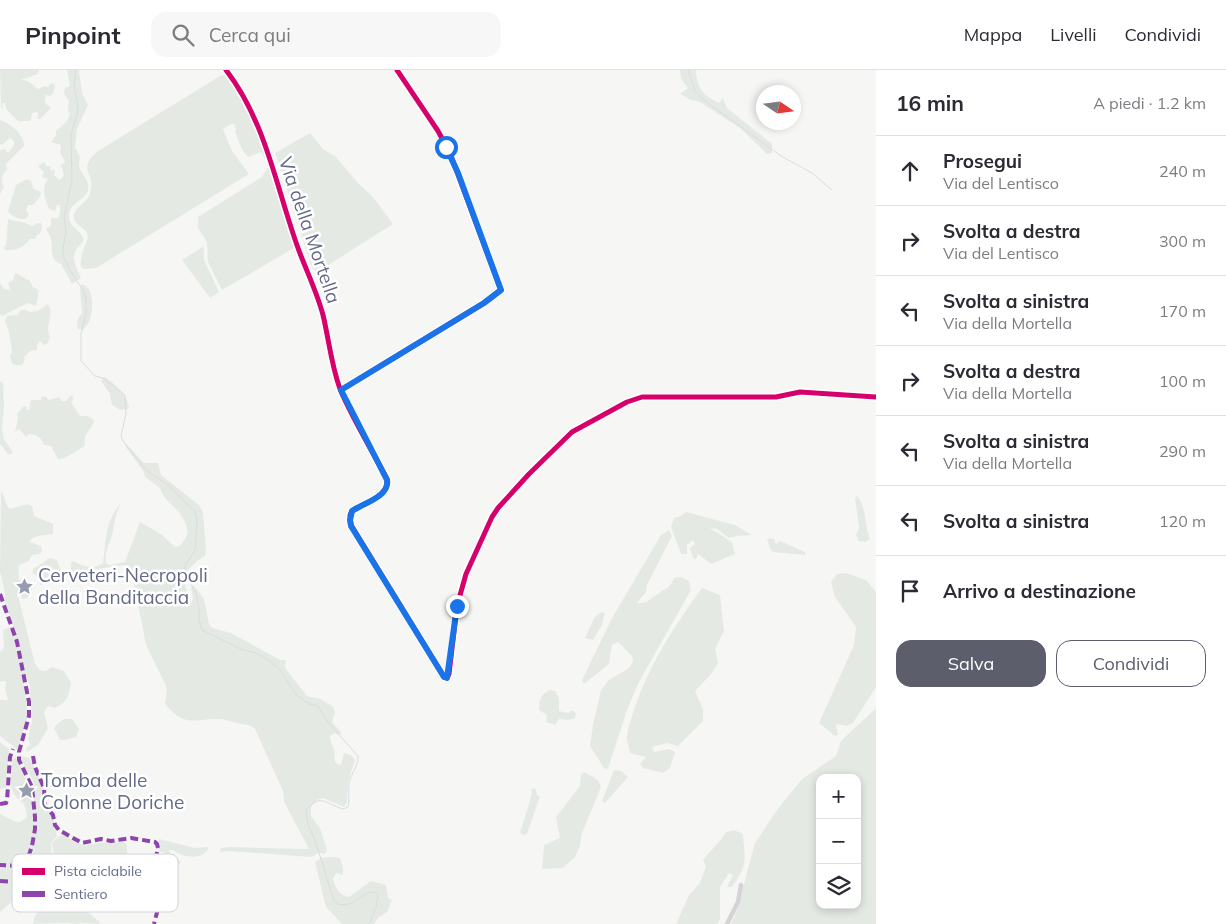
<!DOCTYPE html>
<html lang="it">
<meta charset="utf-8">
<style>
:root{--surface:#fff;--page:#f7f7f7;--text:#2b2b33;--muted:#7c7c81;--line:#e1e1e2;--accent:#5c5e6b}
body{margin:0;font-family:Mulish,sans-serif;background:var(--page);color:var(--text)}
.controls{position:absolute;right:15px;bottom:15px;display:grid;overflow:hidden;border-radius:10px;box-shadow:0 2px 8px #0003}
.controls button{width:45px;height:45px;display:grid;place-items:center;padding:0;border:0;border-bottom:1px solid var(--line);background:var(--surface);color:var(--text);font:25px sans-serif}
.compass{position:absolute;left:756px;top:15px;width:45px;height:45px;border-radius:50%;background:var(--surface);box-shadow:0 2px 8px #0003;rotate:103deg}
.stop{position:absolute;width:15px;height:15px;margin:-11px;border:4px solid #1a73e8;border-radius:50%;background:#fff}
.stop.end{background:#1a73e8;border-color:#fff;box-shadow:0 1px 5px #0008}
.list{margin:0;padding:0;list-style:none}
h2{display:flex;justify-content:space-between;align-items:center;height:65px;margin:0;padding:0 20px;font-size:21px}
h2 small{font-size:16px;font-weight:400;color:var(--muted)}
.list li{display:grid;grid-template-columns:32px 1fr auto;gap:15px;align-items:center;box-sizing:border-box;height:70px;padding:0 20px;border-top:1px solid var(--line)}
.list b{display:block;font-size:19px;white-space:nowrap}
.list p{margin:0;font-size:16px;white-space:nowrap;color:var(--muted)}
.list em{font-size:16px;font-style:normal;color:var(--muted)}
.actions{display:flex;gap:10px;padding:15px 20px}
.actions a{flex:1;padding:11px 0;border:1px solid var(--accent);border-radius:15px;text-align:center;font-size:18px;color:var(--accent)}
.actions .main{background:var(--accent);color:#fff}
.icon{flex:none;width:28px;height:28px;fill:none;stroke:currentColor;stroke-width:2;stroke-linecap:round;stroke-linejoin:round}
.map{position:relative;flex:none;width:876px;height:854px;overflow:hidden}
header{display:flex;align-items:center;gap:30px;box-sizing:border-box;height:70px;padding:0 25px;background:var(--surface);border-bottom:1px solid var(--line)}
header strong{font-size:24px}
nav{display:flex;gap:28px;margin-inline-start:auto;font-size:18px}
.search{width:350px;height:45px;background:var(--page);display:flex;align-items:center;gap:12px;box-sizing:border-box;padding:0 18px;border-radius:15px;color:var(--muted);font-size:19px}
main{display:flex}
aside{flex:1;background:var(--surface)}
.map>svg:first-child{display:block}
</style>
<header>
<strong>Pinpoint</strong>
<div class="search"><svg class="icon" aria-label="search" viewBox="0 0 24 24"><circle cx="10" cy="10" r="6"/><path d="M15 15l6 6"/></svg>Cerca qui</div>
<nav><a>Mappa</a><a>Livelli</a><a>Condividi</a></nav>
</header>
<main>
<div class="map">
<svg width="876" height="854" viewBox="0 0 876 854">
<rect width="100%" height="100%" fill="#f6f7f5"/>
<path fill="#e4eae3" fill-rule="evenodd" d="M0,0H39L38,4L21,10L28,11L38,19L45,16L48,17L50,14L53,13L55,16L53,24L50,26L46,25C44,32 44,33 51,38L40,49H38V42L32,43L31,49L29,51H18L6,39L5,33H2L3,39L1,38Z
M67,0H79L82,23L88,35L77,59L75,77L80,87C80,90 79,92 79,95C80,104 94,113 86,124C81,132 68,134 69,149C71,158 81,160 84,170C82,174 78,176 76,180C71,189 77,199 81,208L72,214L61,194C48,190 54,177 50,166C49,164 47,161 46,159L51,155V148H58L60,142V135H57L55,141L49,139C45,129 41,118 48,109L42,107L44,102L38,96L44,92L46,96H51L50,99L51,100H55L54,105L59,110L64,106L62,97L60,96L65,92L60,82L61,75L51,72L56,65V61L66,52L70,45L68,40L69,31L64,24L65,18L70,16Z
M680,0H696C697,18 703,25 719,33L723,28L727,38L772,74V83L767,84L740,58L700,32L691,30L680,24L688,18L681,9Z
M226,4L241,25L267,88L265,89L261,82L248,87C241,80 239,71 235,62L236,60L234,54H231L223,59L232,81L249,104L96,198L84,199L81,197C79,182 90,172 87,163C84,156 72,155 74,145C76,136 88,132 90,123C97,102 75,101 98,81L220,6Z
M0,50C10,53 25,65 24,76L6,94L7,100C1,105 1,110 4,117L0,124V79L1,80L5,79L8,83L14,75V71L10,68L2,75L0,74Z
M310,63L323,79L336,87L358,113L373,127L393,154L319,201L313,199L311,195L275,83Z
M269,96L294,178L222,220L208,192L207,172L198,158V147L262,107Z
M27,109L31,111L34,119L41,122L40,127L33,135H28L26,141L29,144L27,148C21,151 12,147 8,141L16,115Z
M8,149C16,152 24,151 32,156L38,153H41L42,157L40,164H38L35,169H30C24,178 15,181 5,180L4,177L6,175Z
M204,176V190L219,222L210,228L182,190Z
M15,203L22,206L27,210L29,209L33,217L39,220L36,236L28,233L2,246L0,244V213L4,219L10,220L8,213L13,210Z
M81,214C95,216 93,240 90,250C88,254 85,257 83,260L78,259C76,252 77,249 82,243C82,235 79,221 81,214Z
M48,234C55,243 44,256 50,268L47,274L44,275L40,271L37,275V280L30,281L24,287L25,290L22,295H14L11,292L10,285L12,282L9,262L5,251L7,246L17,245L21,240H26L30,242L38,241Z
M105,307C117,316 125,322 129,337L128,339L120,340L112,335L110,324L101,311Z
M0,311L3,313L4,335L2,360L4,369L12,381V384H8L0,374Z
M71,325L73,326L72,334L80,346C86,346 91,345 94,352C90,362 83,363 85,375L83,377L65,388L58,389L51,376L44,375C41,367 38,365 29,364L26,367L19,359L15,362L18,348L17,344L23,337L26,336L27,340L29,339L31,330H41V327L45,326L49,330L59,327L62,331H66Z
M126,374L144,393H158L161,405L199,435L203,442L206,480L205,486C195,491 190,499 182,505L191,534L193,527L191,518L193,514L204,529L209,554L212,558L231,563L280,590H286L285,598L307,626L321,629L333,637L335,642L332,652L341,662L340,666L335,663L330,666C330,677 337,677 334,690L337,694L341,695L344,683L351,685L355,690L348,712L347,732L344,737L323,728L317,730L311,737V746L320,758L327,780L325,784L319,783L311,787L229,781L220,782L221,778L229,777L309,779L284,732L283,721L255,659C250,654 244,655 237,653C232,652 227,650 222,649C195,648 186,659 165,634L167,620L165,614L146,575L132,504L127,497L124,495L85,501L81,510L75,513C71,506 71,501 71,493L74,491C83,497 94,500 103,493C107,467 104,454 121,433C116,443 115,450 113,461C111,472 104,480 106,493L110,495L125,492L140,452L161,464L175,477L180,476L185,469L188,462L185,452L179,442L164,427L160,418L145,407L144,402L125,376Z
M1,421C6,427 4,434 10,439L27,434L32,436L34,446L53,454V464L38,466L31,469L30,472L41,476L42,481L40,484L32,485L29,491L19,495C17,505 20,516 28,522L29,526L27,528L23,529L20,524L18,525L35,594L40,600L45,601L52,597L64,601L71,613C69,626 67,632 55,638L48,636L44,642L48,658L38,675L27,682L26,678L30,675L28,668L32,651L30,617L27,607L23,608L28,645L18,680L0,666V630H8L5,620L6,611L0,612V582L4,578L3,560L13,556L5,532V523L0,502Z
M857,426C867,437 864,456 870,469L865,472L859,471L856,465L859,458L855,428Z
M686,442L735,455L752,465L737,466L729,468L717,459L710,458L732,472L735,484L711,494L698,484L696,489L693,488L690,478L695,474L693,470L687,475V484H681L671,457L674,448L681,446Z
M669,460L672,466L647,515L646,522L637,533C648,534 651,528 659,523C668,517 669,519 674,508L681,507L689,511L691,520L639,612L627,640L608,699L604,698L590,676L593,655L601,620L609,610L629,598L633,591L632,586L618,572L612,575L609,594L584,614L582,610L612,548L661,465Z
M770,468L774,469L776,474L780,471L805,482V485L773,482L770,479L767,469Z
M50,488L57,490C58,494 62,499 60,502C58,506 45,515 40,515L36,505L33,504V499Z
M846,503L866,510L876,522V617L853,653L847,656L836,654L838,665L835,666L819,653L854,575L856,557L835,527L831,512L837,504Z
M702,518L720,525L724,561L715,579L718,593L712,603L695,621L703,639V651L678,676L667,673L652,677L654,682L669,679L675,682L670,698L663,703L643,698L640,694L646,687L630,683C629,678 627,673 627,668C627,660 630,653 632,646C646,600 674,556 702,518Z
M601,542L605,543L602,555L593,570L585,568L594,548Z
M550,620L555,621L559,628V641L568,643L573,640L576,644L575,648L567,650L559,649L555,655L546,652L547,645L539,640C539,631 540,624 550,620Z
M876,638V854H731L737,840L755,773L777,740L802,709L836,686L841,671ZM820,708H857V835H820Z
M64,649H72L79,659L76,667L65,670H60L54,658L57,654Z
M0,672L9,679L6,718L0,719Z
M20,686L29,688L32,692L43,717V733L53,745L57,766L51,773L52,788L48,789L34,788L32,780H29L26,789L21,795L23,802C32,807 37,810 39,820L20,825L0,842V744L14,751L20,752L27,747L24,734C6,721 11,710 12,690L15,687L17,688L31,723L34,722C36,706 23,700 20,686Z
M614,700L621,701L628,707L605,733L602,731Z
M584,702L598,710L601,717L582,763L580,776L575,787L563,798L542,799L544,775L560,768L556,747L580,716L581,705Z
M534,718L536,720L537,725L540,726L527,764L525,765L520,763L532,724L531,720Z
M734,760L743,764C745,792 748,794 732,817H727L733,805L729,803L720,817V849L717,854H676L689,825L700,813L706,796L703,790C710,780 720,773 726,762Z
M62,763L75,772L86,776C98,771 110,773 123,771L127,775V782L129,786L127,789L122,791L120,798C111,797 100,794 92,798C78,804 88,814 67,814L61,819V827L63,830L66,832L79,835L100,852L99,854L82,853L77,854L67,853L33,854L35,846L39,841L46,842C52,837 50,830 56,825V819L44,818L41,813L44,805L52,800V790L54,786L52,773Z
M159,769L195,778L209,777C203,791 184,788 173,780H169L172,788L181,791L179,795L171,796L168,794L165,796L163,795L166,785L164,782H159L158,774Z
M332,787L340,788L343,797V805L336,803L333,809C336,818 338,825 349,827L371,811L386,815L388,828L392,830L387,842L378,848L374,854H342L326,837L315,792L321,788Z"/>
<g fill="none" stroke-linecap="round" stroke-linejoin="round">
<path stroke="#d9dce1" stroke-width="1" d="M76,0L74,16L78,36L77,45L71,64L72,110L64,148L66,161L63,180V186L70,200L84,222L86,230V243L81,264V291L95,306L103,308L125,325L126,343L121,366L123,371L147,401L167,414L195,442L197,451L195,480L185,496V505L196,523L199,538V551L202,560L243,580L253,582L266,588L280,600L296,625L309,634L318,636L326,650L358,686C359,695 351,703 349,713C348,721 350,729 348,737L343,739C326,734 319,722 306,741L308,754L316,773L334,831L339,835L350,834L370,822L378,824L376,838L369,854
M688,0L695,21L701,28L781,86L812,103L832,120"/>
<path stroke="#d4d4d6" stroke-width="4.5" d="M226,0C266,52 276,117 298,178C306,200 317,222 323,245C329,270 331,294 340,319C353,350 372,380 387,409C390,426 364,433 352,441L350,445L351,455L444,607L447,608L449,604L457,536L466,504L492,447L498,438L529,404L572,362L627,332L642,327H776L800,322L876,327
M341,320L484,233L501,220L450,83L438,61L397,0
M727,854L738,832L741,815"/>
<path stroke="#8e44ad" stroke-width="4" stroke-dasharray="8 4" stroke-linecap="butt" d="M0,524L17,572L29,632V646L19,682V690L32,717L35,747V759L32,776L26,794L17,796L0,795
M33,686L35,697L44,718L45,735L53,745L55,755L59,760L82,773L101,769L111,771L131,768L155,772L157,774L158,778L154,796L158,803L160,831L154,854
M0,734L6,733L7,730L10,687L13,679
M0,811L14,812C21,822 44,820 54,815L58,802L53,788L43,792L26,794"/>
<defs>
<path id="cycleway" d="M226,0C266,52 276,117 298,178C306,200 317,222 323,245C329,270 331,294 340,319C353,350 372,380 387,409C390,426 364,433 352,441L350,445L351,455L444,607L447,608L449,604L457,536L466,504L492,447L498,438L529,404L572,362L627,332L642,327H776L800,322L876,327
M341,320L484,233L501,220L450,83L438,61L397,0"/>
</defs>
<use href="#cycleway" stroke="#fff" stroke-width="8"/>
<use href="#cycleway" stroke="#d6006c" stroke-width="5"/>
</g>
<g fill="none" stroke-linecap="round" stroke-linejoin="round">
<path stroke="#1a73e8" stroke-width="6" d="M446,77L458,103L501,220L484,233L341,320L387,410C390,426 364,433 352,441L350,450L351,456L444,607L447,608L457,536"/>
</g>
<defs>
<symbol id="sight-bare" viewBox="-9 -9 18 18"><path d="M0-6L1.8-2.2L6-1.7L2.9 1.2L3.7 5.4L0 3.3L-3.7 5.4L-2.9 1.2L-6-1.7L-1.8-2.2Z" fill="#979caf" stroke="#fff" stroke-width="2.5" paint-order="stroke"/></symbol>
</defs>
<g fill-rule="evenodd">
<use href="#sight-bare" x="12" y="504" width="25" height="25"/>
<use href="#sight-bare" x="14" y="708" width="25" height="25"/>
</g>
<g text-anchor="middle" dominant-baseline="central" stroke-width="5" stroke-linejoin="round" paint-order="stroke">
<g font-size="19" fill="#646b89" stroke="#fff">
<text transform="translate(310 160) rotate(71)">Via della Mortella</text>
</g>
<g font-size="19" fill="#646b89" stroke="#fff" text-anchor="start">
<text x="38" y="505">Cerveteri-Necropoli<tspan x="38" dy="22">della Banditaccia</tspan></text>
<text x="41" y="710">Tomba delle<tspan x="41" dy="22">Colonne Doriche</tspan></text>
</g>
</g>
<rect x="12" y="784" width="166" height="58" rx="8" fill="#fff" stroke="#d0d3dc" stroke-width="1"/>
<rect x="22" y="798" width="23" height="7" fill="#d6006c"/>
<rect x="22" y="821" width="23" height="6" fill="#8e44ad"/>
<g font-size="14" fill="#646b89">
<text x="54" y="806">Pista ciclabile</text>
<text x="54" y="829">Sentiero</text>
</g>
</svg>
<div class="controls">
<button>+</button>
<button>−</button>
<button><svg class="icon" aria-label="layers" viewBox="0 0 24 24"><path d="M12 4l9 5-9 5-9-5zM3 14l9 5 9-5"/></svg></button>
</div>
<svg class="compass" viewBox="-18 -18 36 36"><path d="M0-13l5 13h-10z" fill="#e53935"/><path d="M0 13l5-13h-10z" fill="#7c7c81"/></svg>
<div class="stop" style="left:446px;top:77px"></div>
<div class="stop end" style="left:457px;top:536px"></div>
</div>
<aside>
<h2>16 min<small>A piedi · 1.2 km</small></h2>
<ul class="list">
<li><svg class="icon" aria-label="ahead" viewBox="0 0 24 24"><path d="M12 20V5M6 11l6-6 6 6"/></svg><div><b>Prosegui</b><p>Via del Lentisco</p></div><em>240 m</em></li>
<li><svg class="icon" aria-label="right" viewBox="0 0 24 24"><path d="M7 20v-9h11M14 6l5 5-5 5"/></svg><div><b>Svolta a destra</b><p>Via del Lentisco</p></div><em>300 m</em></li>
<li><svg class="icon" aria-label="left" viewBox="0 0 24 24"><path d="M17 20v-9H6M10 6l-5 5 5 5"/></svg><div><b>Svolta a sinistra</b><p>Via della Mortella</p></div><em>170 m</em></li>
<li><svg class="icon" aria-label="right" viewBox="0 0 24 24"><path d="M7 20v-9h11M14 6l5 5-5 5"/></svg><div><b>Svolta a destra</b><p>Via della Mortella</p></div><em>100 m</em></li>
<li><svg class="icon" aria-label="left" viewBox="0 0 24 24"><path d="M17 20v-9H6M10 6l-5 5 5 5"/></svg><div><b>Svolta a sinistra</b><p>Via della Mortella</p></div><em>290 m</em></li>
<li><svg class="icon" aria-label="left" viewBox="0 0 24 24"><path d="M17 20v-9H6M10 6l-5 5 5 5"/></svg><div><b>Svolta a sinistra</b></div><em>120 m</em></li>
<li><svg class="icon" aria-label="arrive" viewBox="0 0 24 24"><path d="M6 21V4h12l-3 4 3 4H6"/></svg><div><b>Arrivo a destinazione</b></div></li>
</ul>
<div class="actions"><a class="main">Salva</a><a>Condividi</a></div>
</aside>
</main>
